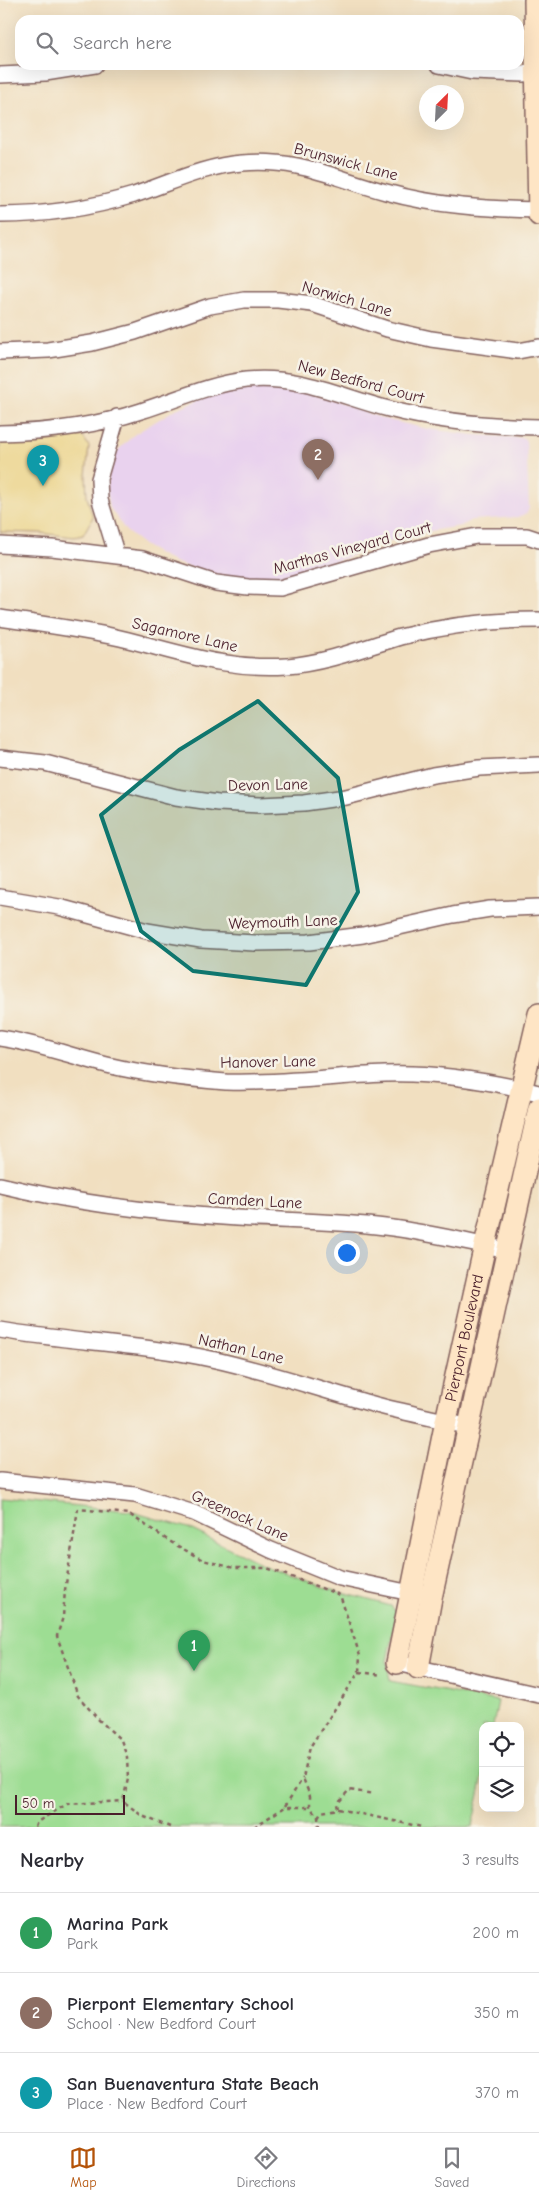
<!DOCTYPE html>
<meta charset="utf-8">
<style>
:root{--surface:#fff;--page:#f2f2f3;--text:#2b2b33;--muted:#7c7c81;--line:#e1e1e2;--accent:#b45309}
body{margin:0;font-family:"Comic Neue",sans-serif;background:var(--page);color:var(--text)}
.controls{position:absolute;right:15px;bottom:15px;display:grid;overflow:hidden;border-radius:10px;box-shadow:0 5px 20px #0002}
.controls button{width:45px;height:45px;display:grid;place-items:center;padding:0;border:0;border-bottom:1px solid var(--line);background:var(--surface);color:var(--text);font:25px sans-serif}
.compass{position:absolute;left:419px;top:85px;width:45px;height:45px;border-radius:50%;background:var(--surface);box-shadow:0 5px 20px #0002;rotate:24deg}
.scale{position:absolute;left:15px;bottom:12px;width:110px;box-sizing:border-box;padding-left:5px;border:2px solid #4a1f2b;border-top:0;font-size:14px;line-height:18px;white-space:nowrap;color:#4a1f2b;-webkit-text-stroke:4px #f7f3e8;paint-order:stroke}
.you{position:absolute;left:346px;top:1252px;width:18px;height:18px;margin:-12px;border:4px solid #fff;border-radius:50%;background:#1a73e8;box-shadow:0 0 0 8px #1a73e833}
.badge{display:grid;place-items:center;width:32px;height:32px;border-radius:50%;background:var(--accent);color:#fff;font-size:16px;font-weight:700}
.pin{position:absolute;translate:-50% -41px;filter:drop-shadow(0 1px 2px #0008)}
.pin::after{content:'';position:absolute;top:26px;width:18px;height:15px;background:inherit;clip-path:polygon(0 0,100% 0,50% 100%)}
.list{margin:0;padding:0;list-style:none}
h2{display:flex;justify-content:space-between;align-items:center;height:65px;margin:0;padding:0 20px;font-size:21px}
h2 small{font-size:16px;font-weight:400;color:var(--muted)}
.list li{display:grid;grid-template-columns:32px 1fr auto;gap:15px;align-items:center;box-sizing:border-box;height:80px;padding:0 20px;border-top:1px solid var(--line)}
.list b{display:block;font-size:19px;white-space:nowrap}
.list p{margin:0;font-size:16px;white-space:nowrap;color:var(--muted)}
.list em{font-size:16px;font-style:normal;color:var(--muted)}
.icon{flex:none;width:28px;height:28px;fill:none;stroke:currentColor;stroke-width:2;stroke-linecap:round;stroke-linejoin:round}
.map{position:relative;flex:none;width:539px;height:1827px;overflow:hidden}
.search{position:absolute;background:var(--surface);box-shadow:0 5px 20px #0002;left:15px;right:15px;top:15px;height:55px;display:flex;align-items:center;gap:12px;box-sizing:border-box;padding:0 18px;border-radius:15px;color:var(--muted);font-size:19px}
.sheet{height:305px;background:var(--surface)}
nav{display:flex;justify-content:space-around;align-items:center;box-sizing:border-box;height:70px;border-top:1px solid var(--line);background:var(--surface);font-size:14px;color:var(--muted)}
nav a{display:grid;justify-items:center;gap:2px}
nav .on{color:var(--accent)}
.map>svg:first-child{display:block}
</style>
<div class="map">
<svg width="539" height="1827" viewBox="0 0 539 1827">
<rect width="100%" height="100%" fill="#f7f3e8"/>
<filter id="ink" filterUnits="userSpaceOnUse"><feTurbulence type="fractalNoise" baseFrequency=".02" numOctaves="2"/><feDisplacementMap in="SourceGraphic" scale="10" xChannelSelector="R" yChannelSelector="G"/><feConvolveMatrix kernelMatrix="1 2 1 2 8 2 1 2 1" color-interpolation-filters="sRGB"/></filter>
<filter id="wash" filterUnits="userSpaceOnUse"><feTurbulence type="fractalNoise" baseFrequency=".0096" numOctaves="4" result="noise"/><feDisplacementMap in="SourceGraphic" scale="20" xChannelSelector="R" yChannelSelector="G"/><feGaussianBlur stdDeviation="1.12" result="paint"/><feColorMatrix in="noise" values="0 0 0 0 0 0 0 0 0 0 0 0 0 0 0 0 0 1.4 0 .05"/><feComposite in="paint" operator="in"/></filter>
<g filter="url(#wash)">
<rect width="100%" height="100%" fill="#f1dfc0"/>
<path fill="#e9d2ee" d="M275,386L308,391L384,419L428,429L473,435L524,438L526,441L529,508L527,513L518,517L471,520L460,526L435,530L389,541L316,569L258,580L221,577L174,562L145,546L126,531L110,508L107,490L109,470L117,451L135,434L176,409L211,395L242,387Z"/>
<path fill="#9ddd93" stroke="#747e5f" d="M0,1498L129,1511L188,1528L262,1564L332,1590L391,1606L397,1613L387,1661L390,1681L498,1701L493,1726H483V1776L472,1827H0Z"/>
<path fill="#eeda9e" stroke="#9c7c64" d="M76,435L83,437L89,446L86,476L87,497L93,517L83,535L74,537L40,533L0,532V442Z"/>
</g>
<g filter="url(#ink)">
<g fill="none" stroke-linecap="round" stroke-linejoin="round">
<defs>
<path id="street" d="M439,65L472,72L524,74L539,70
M0,75L45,73L95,65
M0,215C45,215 91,208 134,195C170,183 204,166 242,163C298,158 334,178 386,192C436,206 487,209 539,210
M0,352L48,350L92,343L135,332L210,306L244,300H278L312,304L387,329L431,339L518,351L539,347
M117,417L99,479L100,500L117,556L143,559L216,583L248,587L280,588L429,545L477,536H527L539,540
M0,433C47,432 96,426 141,411C176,400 210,384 246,380C302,375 338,396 389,409C439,422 488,426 539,427
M0,545L52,548L117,556
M0,618C40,624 80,629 120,638C179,652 224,670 287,666C326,663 363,648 400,637C446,625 492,620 539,620
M0,758L45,763L176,797L218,803L261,805L304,803L346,797L433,775L479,768L539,765
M0,897L59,907L147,931L201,940L255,943L309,942L363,935L453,915L490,909L539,907
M0,1038C36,1043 71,1056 107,1065C145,1074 187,1079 226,1082C280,1084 332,1076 385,1074C437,1072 489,1081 539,1093
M0,1185C78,1204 157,1213 237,1218C286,1221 336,1221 385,1227C427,1232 467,1242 508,1250
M0,1330C70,1342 142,1344 211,1359C267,1371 321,1390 376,1405C407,1413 438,1419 469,1427
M0,1481L135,1495L194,1513L271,1550L340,1578L420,1595
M397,1663L539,1695"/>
<g id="secondary">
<path d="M535,0L539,215"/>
<path id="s1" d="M397,1663L446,1421L485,1245L539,1014"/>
<path d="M418,1668L431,1598L539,1108"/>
</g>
</defs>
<use href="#street" stroke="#84625f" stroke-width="18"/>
<use href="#secondary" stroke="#84625f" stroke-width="24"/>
<path stroke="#84625f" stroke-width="2.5" stroke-dasharray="4 4" stroke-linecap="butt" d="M359,1672L382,1675
M285,1806L303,1778
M338,1809L422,1827
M318,1817L321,1812L338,1809L337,1804L349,1790L374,1794
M35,1827L37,1822L67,1804L123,1801
M170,1827L142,1816L123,1801L128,1779L127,1757L121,1740L98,1719L78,1696L57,1636L63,1617L65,1590L78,1509L129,1514L169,1541L203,1560L234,1568H267L340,1595L360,1656L359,1672L310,1747L303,1778L310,1796V1807L318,1817L319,1827
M254,1827L285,1807H310"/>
<use href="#street" stroke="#fff" stroke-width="15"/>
<use href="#secondary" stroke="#fee5c5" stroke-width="21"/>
</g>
</g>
<path fill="#0f766e" fill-opacity="0.2" stroke="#0f766e" stroke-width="4" stroke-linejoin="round" d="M258,701L338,778L358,892L306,985L193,971L141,931L101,815L179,750Z"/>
<g text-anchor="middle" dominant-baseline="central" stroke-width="5" stroke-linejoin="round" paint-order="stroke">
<g font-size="16" fill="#4a1f2b" stroke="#f7f3e8">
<text transform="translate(346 162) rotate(15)">Brunswick Lane</text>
<text transform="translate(347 299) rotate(16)">Norwich Lane</text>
<text transform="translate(361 382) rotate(15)">New Bedford Court</text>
<text transform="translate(352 548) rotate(-15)">Marthas Vineyard Court</text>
<text transform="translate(185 635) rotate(13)">Sagamore Lane</text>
<text transform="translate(268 785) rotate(-1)">Devon Lane</text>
<text transform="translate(283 922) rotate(-2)">Weymouth Lane</text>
<text transform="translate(268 1062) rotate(-1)">Hanover Lane</text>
<text transform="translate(255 1201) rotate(3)">Camden Lane</text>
<text stroke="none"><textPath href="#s1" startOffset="332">Pierpont Boulevard</textPath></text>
<text transform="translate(241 1349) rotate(13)">Nathan Lane</text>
<text transform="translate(240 1516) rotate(24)">Greenock Lane</text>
</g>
</g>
</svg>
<div class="controls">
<button><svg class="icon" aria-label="locate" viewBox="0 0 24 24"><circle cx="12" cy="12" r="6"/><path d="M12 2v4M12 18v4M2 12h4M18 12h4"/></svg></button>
<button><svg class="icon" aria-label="layers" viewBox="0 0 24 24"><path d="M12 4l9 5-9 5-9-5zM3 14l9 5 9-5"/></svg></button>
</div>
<svg class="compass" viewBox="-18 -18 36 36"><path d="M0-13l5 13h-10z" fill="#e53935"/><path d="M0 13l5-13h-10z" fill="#7c7c81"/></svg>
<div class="scale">50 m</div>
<div class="you"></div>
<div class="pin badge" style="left:194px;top:1671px;background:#2e9e5b">1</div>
<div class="pin badge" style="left:318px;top:480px;background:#8d6e63">2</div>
<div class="pin badge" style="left:43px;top:486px;background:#0f9aa8">3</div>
<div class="search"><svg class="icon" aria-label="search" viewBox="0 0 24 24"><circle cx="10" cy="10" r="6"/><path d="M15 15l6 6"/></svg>Search here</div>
</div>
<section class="sheet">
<h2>Nearby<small>3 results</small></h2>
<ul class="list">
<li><span class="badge" style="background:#2e9e5b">1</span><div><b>Marina Park</b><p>Park</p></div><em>200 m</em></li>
<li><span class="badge" style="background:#8d6e63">2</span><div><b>Pierpont Elementary School</b><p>School · New Bedford Court</p></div><em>350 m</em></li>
<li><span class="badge" style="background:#0f9aa8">3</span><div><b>San Buenaventura State Beach</b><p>Place · New Bedford Court</p></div><em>370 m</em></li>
</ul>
</section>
<nav>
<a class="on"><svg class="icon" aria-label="map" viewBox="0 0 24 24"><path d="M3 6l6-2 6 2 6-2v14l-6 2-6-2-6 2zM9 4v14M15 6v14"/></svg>Map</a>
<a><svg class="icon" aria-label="directions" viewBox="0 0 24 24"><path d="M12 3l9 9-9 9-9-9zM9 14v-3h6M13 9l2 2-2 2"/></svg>Directions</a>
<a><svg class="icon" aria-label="saved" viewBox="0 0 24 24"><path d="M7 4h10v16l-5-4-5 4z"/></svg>Saved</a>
</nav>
